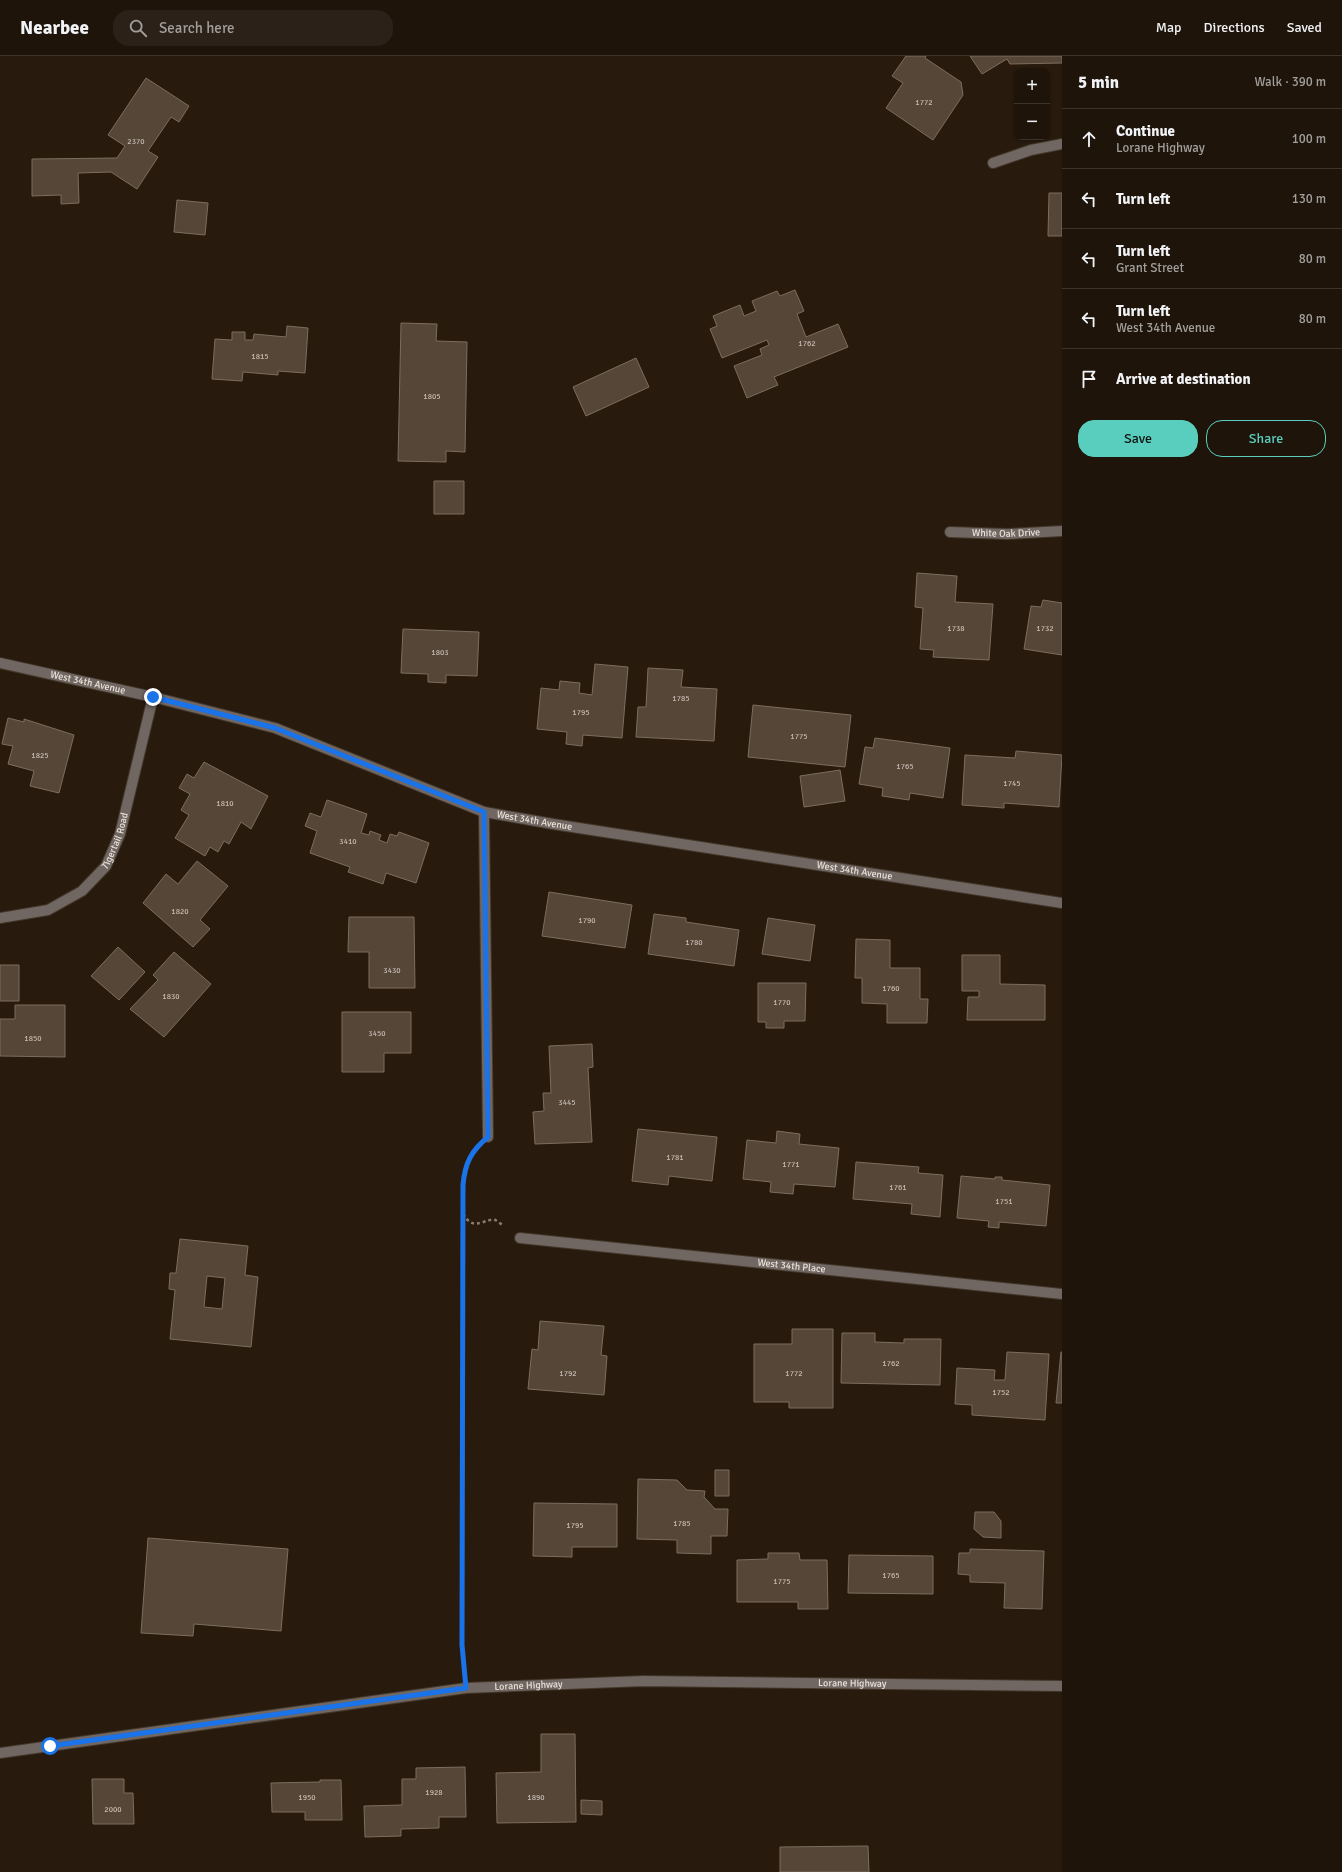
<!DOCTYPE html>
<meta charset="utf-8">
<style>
:root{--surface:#1e140a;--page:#2b2118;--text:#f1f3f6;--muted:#a19e9c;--line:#3c332b;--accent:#59cebf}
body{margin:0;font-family:Signika,sans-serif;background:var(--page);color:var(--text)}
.controls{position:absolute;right:12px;top:12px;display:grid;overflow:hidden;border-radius:8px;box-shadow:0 1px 3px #0004}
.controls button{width:36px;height:36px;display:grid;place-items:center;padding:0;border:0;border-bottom:1px solid var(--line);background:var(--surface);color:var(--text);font:20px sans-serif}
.stop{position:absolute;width:12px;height:12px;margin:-9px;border:3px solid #1a73e8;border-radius:50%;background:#fff}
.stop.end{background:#1a73e8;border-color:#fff;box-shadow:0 1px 4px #0008}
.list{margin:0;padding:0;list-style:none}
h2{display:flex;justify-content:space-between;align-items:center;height:52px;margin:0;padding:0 16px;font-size:17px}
h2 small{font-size:13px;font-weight:400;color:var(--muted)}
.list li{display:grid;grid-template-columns:26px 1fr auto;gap:12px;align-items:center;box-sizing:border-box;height:60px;padding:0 16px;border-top:1px solid var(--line)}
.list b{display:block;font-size:15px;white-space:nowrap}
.list p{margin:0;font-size:13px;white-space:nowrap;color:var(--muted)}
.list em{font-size:13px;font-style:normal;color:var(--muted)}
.actions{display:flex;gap:8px;padding:12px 16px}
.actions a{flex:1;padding:9px 0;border:1px solid var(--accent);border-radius:16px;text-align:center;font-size:14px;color:var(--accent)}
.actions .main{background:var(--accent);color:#111}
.icon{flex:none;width:22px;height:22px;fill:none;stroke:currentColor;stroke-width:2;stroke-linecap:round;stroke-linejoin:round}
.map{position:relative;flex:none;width:1062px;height:1816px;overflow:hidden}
header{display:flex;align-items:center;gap:24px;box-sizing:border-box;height:56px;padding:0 20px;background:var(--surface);border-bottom:1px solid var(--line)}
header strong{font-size:19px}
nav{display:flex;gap:22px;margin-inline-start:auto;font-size:14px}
.search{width:280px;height:36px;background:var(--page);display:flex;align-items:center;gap:10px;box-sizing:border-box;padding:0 14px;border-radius:16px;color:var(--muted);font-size:15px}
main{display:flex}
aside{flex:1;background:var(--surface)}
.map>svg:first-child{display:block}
</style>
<header>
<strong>Nearbee</strong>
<div class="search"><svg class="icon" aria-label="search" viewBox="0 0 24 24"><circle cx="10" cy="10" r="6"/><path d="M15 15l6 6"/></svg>Search here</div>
<nav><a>Map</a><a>Directions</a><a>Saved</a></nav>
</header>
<main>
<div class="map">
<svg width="1062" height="1816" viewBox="0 0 1062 1816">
<rect width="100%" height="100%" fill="#281b0e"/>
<path fill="#554638" stroke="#7d6d5e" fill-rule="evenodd" d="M906,0H926L925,2L961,26L963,39L933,84L886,52L903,27L892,20Z
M970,0H1062V7L1010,8L1007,3L982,18Z
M146,22L189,50L179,66L171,61L148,95L158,101L137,133L111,116L78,117L79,147L61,148V139L32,140V103L117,102L125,90L108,79Z
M1049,137H1062V180H1048Z
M177,144L208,147L205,179L174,176Z
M795,234L804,255L797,258L806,281L838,268L848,291L774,321L778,329L747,342L734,310L762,299L760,293L769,289L767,284L722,302L710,273L717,270L713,260L740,249L744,260L756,255L752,245L777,235L780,240Z
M401,267L437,268L436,285L467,286L465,396L446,395V406L398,405Z
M287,270L308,272L305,317L278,315V319L243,316L242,325L212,323L215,283L232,284V276H245V284H253L254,278L286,281Z
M636,302L649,331L586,360L573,331Z
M434,425H464V458H434Z
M917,517L957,520L955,546L993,548L989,604L933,601L934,594L920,593L923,552L915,551Z
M1043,544L1062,547V599L1024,593L1031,550L1041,551Z
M403,573L479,576L477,620L446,619V627L428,626V618L401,617Z
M595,608L628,611L622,682L583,679L582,690L566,688L567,676L537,673L541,632L559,634L560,625L580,627L579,637L592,639Z
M648,612L683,614L681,631L717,633L714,685L636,681L638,651H646Z
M753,649L851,659L845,711L748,701Z
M8,662L24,666V663L74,679L59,737L30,730L34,715L8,708L13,690L2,688Z
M875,682L950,692L943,742L910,737L909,744L882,740L883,732L859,728L865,691L873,692Z
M1016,695L1062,699L1059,751L1004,747V752L962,749L965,699L1015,702Z
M204,706L268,740L251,773L241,766L229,788L224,785L218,796L210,791L205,800L175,782L189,759L181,754L190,738L179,732L187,718L194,722Z
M840,714L845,745L804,751L800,720Z
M327,744L367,758L361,777L369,779L370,775L381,779L379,784L387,787L390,778L397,780L399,776L429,787L416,827L386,817L383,828L348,816L350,811L310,797L317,775L305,770L310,757L321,761Z
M197,805L228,830L200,864L210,873L193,891L143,847L166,818L178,828Z
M549,836L632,849L625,892L542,880Z
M654,858L686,862V866L739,874L734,910L648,898Z
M349,861H414L415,932H369V896H348Z
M768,862L815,869L810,905L762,898Z
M856,883L890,884V912H920V943H928L927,967H887V948L862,947V922H855Z
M118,891L145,916L119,944L91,920Z
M174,896L211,928L164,981L130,953L158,924L153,919Z
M962,899H1000V928L1045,929V964H967L968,941H979V935H962Z
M0,909H19V945H0Z
M758,927H806L805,965H784V972H766V966H758Z
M15,949H65V1001L0,1000V963H15Z
M342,956H411V997H384V1016H342Z
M592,988L593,1011L588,1012L592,1086L535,1088L533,1056L544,1055L543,1037H551L549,990Z
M638,1073L717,1081L712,1125L669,1120L668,1129L632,1125Z
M777,1075L800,1078L799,1088L839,1092L835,1131L794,1128L793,1138L770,1136L771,1126L743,1123L747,1084L776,1087Z
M856,1106L919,1111L918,1117L943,1119L940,1161L911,1158L912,1148L853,1143Z
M961,1120L995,1123V1121H1002V1124L1050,1129L1046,1170L999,1166V1172L988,1171L989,1165L957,1162Z
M180,1183L248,1190L245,1219L258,1221L251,1291L170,1283L175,1234L169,1233L170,1217H176ZM207,1220L225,1222L222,1253L204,1251Z
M540,1265L604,1270L601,1299L607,1300L604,1339L528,1333L532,1293L538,1294Z
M792,1273H833V1352H789V1346H754V1288H792Z
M842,1277H875V1286L904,1287V1283H941L940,1329L841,1327Z
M1007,1296L1049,1298L1045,1364L972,1359V1349L955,1348L957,1312L995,1314L994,1324H1005Z
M1061,1296H1062V1347H1056Z
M715,1414H729V1440H715Z
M638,1423L677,1424L687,1434L705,1435L704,1441L715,1453H728L727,1480H711V1498L677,1497V1484L637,1483Z
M534,1447L617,1448V1491H572V1501L533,1500Z
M975,1456H994L1001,1465V1482L983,1481L974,1473Z
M148,1482L288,1493L281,1575L194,1568L193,1580L141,1577Z
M970,1493L1044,1495L1042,1553L1004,1552L1005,1527L970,1526V1519L958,1518L959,1497H970Z
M768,1497H799L800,1504H827L828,1553H798V1546H737V1504L768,1503Z
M849,1499L933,1500V1538L848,1537Z
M541,1678H575L576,1766L497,1767L496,1717L541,1716Z
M465,1711L466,1761H439V1772L401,1773V1780L365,1781L364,1750L402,1749V1723H416V1712Z
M92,1723H124V1737H133L134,1768H93Z
M320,1724H341L342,1764H305V1756H272L271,1727L320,1726Z
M581,1744L602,1745V1759L581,1758Z
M868,1790L869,1816H780V1791Z"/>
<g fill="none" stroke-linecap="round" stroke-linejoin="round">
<defs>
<g id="minor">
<path d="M993,107L1031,94L1062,88"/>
<path id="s1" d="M950,476L1007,478L1062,475"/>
<path id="s2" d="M0,607L153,641L275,672L484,756L553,768L1062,847"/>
<path d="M484,756L488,1081"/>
<path id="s3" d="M0,862L48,854L82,835L106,810L120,778L153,641"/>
<path id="s4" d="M520,1182L1062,1238"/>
<path id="s5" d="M0,1697L466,1632L644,1625L1062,1630"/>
</g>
</defs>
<use href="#minor" stroke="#43372a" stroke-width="12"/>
<path stroke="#887d72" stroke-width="2.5" stroke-dasharray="3 3" stroke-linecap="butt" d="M463,1158C473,1174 479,1166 494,1163L504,1170
M464,1612L462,1589L463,1129L465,1115L473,1095"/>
<use href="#minor" stroke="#706662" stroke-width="10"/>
</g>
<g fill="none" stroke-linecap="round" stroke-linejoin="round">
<path stroke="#1a73e8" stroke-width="5" d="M50,1690L466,1632L462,1589L463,1129C465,1107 471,1095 488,1081L484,756L275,672L153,641"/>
</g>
<g text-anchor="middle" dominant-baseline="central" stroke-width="3.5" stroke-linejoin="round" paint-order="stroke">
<g font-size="8" fill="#c5bab0">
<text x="924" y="46">1772</text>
<text x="136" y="85">2370</text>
<text x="807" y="287">1762</text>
<text x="260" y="300">1815</text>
<text x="432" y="340">1805</text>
<text x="956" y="572">1738</text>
<text x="1045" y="572">1732</text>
<text x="440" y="596">1803</text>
<text x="681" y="642">1785</text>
<text x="581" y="656">1795</text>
<text x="799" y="680">1775</text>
<text x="40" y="699">1825</text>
<text x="905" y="710">1765</text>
<text x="1012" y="727">1745</text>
<text x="225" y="747">1810</text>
<text x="348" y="785">3410</text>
<text x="180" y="855">1820</text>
<text x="587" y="864">1790</text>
<text x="694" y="886">1780</text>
<text x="392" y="914">3430</text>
<text x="891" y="932">1760</text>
<text x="171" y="940">1830</text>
<text x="782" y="946">1770</text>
<text x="377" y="977">3450</text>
<text x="33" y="982">1850</text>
<text x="567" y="1046">3445</text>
<text x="675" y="1101">1781</text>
<text x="791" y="1108">1771</text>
<text x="898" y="1131">1761</text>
<text x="1004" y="1145">1751</text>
<text x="891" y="1307">1762</text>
<text x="568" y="1317">1792</text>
<text x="794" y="1317">1772</text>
<text x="1001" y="1336">1752</text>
<text x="682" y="1467">1785</text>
<text x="575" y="1469">1795</text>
<text x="891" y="1519">1765</text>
<text x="782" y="1525">1775</text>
<text x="434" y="1736">1928</text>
<text x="307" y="1741">1950</text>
<text x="536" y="1741">1890</text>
<text x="113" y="1753">2000</text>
</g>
<g font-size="10" fill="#eae1d8" stroke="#1e1206">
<text stroke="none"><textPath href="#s1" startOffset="56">White Oak Drive</textPath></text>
<text stroke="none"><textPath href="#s2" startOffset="90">West 34th Avenue</textPath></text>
<text stroke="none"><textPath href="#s2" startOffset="559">West 34th Avenue</textPath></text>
<text stroke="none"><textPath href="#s3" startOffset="149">Tigertail Road</textPath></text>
<text stroke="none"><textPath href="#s2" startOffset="883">West 34th Avenue</textPath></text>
<text stroke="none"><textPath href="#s4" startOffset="273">West 34th Place</textPath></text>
<text stroke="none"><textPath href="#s5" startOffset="857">Lorane Highway</textPath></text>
<text stroke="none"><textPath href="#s5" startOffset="533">Lorane Highway</textPath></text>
</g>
</g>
</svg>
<div class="controls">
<button>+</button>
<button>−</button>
</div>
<div class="stop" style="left:50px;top:1690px"></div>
<div class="stop end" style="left:153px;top:641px"></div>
</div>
<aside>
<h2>5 min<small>Walk · 390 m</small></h2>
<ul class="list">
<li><svg class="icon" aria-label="ahead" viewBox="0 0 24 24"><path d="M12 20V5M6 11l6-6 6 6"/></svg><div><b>Continue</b><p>Lorane Highway</p></div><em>100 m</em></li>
<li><svg class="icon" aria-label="left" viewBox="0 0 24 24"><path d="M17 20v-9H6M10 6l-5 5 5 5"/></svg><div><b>Turn left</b></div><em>130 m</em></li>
<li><svg class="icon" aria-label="left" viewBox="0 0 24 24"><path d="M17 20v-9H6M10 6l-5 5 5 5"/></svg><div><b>Turn left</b><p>Grant Street</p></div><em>80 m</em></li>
<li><svg class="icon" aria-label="left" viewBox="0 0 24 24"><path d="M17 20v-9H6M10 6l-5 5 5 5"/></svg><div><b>Turn left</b><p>West 34th Avenue</p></div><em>80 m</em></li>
<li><svg class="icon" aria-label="arrive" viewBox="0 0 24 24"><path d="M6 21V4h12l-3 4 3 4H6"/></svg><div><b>Arrive at destination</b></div></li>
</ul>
<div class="actions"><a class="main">Save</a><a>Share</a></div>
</aside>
</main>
